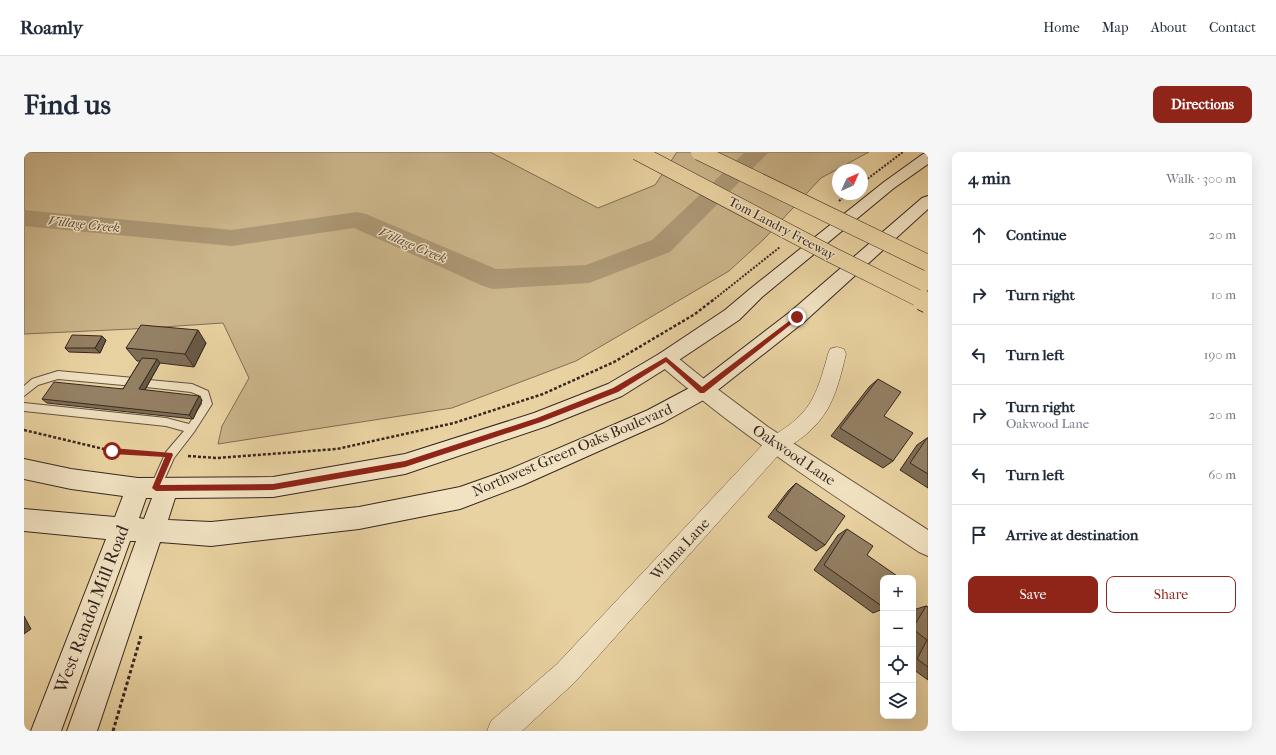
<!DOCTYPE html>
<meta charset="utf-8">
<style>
:root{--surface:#fff;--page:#f6f6f7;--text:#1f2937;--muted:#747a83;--line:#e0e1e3;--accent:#8f2418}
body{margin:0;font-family:"IM FELL French Canon",serif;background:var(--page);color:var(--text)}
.controls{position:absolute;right:12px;bottom:12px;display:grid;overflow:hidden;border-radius:8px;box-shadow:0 4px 16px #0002}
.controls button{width:36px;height:36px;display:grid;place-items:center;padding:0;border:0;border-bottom:1px solid var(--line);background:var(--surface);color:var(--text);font:20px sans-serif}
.compass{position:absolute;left:808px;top:12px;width:36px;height:36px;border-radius:50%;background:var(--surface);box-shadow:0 4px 16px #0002;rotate:45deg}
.stop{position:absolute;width:12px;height:12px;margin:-9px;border:3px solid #8f2418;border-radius:50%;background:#fff}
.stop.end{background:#8f2418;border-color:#fff;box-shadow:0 1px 4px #0008}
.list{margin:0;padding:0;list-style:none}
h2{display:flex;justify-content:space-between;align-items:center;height:52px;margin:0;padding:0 16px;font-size:17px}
h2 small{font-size:13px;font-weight:400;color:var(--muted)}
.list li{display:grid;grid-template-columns:26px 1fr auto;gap:12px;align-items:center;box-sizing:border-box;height:60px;padding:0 16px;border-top:1px solid var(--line)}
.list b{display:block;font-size:15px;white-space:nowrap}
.list p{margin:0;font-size:13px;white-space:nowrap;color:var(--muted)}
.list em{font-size:13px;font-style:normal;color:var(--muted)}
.actions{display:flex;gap:8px;padding:12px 16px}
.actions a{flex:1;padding:9px 0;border:1px solid var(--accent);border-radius:8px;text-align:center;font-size:14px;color:var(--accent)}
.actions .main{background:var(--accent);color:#fff}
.icon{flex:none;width:22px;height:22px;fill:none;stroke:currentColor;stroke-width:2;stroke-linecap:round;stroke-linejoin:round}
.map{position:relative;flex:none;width:904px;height:579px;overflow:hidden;border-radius:8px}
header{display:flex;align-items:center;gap:24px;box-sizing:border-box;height:56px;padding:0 20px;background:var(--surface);border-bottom:1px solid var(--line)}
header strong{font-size:19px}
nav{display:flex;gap:22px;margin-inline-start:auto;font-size:14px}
.intro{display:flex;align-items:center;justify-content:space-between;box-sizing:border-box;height:96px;padding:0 24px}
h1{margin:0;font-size:28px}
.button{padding:10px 18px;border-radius:8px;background:var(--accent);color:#fff;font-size:14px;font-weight:700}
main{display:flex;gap:24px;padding:0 24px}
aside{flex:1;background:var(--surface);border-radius:8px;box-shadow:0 4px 16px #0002}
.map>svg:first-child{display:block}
</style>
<header>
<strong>Roamly</strong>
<nav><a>Home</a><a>Map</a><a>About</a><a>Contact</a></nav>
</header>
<div class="intro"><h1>Find us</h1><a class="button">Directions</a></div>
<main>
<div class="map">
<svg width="904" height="579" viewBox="0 0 904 579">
<rect width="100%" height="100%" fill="#e9d2a1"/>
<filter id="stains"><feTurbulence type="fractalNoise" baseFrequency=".005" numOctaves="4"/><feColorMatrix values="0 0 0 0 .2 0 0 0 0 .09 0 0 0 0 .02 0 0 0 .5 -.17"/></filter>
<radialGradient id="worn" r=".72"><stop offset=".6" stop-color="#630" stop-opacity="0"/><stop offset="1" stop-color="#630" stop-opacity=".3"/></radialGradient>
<path fill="#cbb58b" stroke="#816e56" d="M0,0H466L574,56L631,33L653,0H845L797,26L740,87L705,119L552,209L428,256L194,292L198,274L225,226L199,171L108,177L0,182Z"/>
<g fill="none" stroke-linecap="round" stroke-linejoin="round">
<path fill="#ac9875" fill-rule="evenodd" d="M721,0H745L646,100L565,131L469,137L459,134L330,76L208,94L0,74V58L208,78L333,60L342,62L472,117L562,113L628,88Z"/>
<defs>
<path id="service" d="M34,219L110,226L115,230L110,234L34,227L14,233L0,244V234L8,227Z
M125,228L168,232L184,239L188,252L170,280L150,306L135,339L131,341L127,339L126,336L142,300L160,279L142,274L0,259V251L142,266L165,272L178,252L177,244L167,240L122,235L120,232L122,229Z"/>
<path id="minor" d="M813,195L820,197L822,202C811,249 803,273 759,298L551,530L498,579H463L467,569L533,512L745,286C786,263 792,246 804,202L806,197Z"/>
<path id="tertiary" d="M642,199L649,202L680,227L744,275L904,378V404L895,400C806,341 716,283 635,212L632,207L635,202Z"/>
<path id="secondary" d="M904,1V12L870,36L738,145L715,168L649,212L598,244L523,274L381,322L249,345L151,346L144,368L187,370L335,355L436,335L484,318L624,258L671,233L766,160L898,46L904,44V57L780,170L685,245L640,270L499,333L436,357L335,377L187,394L136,390L73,579H43L112,389H106L37,579H7L82,387L0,379V357L91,365L99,344L47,337L0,327V307L47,317L114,326L249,325L381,302L510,261L584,232L635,202L701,158L726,137L860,30L899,2ZM122,346H128L120,367L115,366Z"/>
</defs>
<use href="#service" stroke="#645241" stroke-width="2"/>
<use href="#minor" stroke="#645241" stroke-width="1"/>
<use href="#tertiary" stroke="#645241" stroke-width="2"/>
<use href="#secondary" stroke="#372721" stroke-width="2"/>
<path stroke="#372721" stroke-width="2" stroke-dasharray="2 1.5" stroke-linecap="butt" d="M838,31L879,0
M815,49L823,42
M688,149L756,95"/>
<path stroke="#372721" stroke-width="2.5" stroke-dasharray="3 2" stroke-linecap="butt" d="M0,278L88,299L131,302
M164,304L193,306L313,297L430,271L519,242L590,210L671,162L689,148"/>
<path stroke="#372721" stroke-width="3" stroke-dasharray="3.5 2.5" stroke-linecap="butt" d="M89,579L117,484"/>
<use href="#service" fill="#f1e2c2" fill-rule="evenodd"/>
<use href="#minor" fill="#f1e2c2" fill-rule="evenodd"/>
<use href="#tertiary" fill="#f1e2c2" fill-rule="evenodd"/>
<use href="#secondary" fill="#f1e2c2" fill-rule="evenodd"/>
<defs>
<path id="motorway-bridge-far1" d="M613,0L810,104L900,149
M675,0L904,111"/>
<path id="motorway-bridge" d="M898,148L904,151"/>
</defs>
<use href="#motorway-bridge-far1" stroke="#372721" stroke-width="17" stroke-linecap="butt"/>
<use href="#motorway-bridge" stroke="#372721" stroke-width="22" stroke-linecap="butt"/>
<use href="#motorway-bridge-far1" stroke="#e9d2a1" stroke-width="16"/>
<use href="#motorway-bridge" stroke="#e9d2a1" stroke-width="20"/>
</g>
<path fill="#7f6e56" stroke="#372721" d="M82,188L76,201L45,200L41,196Z
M182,191L170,215L136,211L121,238L178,248L169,267L23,251L18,247L99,237L116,209H113L102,196Z
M854,227L860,264L869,309L859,316L807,284L845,235Z
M903,286H904V336L876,318L893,293Z
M772,331L801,393L792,399L744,365L764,339Z
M823,377L859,426V457L849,461L790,418L814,383Z
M902,454L904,455V528L889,517V493L890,492L889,491V458Z"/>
<path fill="#685a46" stroke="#372721" d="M174,178L182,191L170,215L161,202Z
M78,184L82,188L76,201L71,196Z
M133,207L136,211L119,241L115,237Z
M175,244L178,248L169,267L165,263Z
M0,464L7,477L0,482Z"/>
<path fill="#948064" stroke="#372721" d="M117,173L174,178L161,202L102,196Z
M48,183L78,184L71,196H41Z
M118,206L133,207L115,237L175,244L165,263L18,247L30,230L99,237Z
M854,227L877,240L860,264L889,281L869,309L816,276Z
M903,286H904V322L886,311Z
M772,331L821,364L801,393L752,358Z
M823,377L849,394L843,403L876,426H859V455L800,413Z
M902,454L904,455V515L893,507L903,488L889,477V476Z"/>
<path fill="#8f2418" d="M773,163L775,164V166L680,241H676L642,210L594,240L517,270L381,315L249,338L132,339L128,336L141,305L88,302L85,299L88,296L148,301L149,303L136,333L249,332L381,309L513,266L589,236L642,205L678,235Z"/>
<g text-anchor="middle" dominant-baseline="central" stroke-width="3" stroke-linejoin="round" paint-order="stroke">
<g font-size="13" font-style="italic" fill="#5a493a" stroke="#f1e2c2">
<text transform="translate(60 72) rotate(6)">Village Creek</text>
<text transform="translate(389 93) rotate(23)">Village Creek</text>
</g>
<g font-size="13" fill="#372721" stroke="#f1e2c2">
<text transform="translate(758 76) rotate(28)">Tom Landry Freeway</text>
</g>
<g font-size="15" fill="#372721" stroke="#f1e2c2">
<text transform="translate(548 298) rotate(-23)">Northwest Green Oaks Boulevard</text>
<text transform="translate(770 303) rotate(34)">Oakwood Lane</text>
<text transform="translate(656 397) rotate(-47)">Wilma Lane</text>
</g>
<g font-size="18" fill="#372721" stroke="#f1e2c2">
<text transform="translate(68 457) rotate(-69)">West Randol Mill Road</text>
</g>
</g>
<rect width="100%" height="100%" filter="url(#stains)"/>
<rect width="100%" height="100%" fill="url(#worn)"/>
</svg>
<div class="controls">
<button>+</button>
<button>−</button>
<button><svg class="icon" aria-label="locate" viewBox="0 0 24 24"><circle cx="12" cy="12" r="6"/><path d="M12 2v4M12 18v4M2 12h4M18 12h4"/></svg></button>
<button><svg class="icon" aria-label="layers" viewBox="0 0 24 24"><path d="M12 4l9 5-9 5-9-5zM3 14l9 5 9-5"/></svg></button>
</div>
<svg class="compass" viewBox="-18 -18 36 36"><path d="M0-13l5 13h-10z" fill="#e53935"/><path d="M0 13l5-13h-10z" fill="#747a83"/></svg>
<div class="stop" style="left:88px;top:299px"></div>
<div class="stop end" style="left:773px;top:165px"></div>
</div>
<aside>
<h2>4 min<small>Walk · 300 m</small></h2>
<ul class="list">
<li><svg class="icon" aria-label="ahead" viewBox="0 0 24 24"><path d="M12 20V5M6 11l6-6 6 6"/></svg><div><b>Continue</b></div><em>20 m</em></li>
<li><svg class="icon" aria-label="right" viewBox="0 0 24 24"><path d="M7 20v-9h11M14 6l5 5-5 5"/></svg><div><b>Turn right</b></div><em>10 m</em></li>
<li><svg class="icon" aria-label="left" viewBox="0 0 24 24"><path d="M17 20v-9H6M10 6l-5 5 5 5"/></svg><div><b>Turn left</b></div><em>190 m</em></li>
<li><svg class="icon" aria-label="right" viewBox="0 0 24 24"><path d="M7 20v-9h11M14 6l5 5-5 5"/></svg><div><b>Turn right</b><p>Oakwood Lane</p></div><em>20 m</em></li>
<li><svg class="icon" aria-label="left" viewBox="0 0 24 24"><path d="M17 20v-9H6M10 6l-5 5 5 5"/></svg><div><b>Turn left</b></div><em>60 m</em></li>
<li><svg class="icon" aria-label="arrive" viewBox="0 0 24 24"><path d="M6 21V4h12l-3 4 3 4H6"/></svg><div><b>Arrive at destination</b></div></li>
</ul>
<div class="actions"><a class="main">Save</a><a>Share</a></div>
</aside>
</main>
